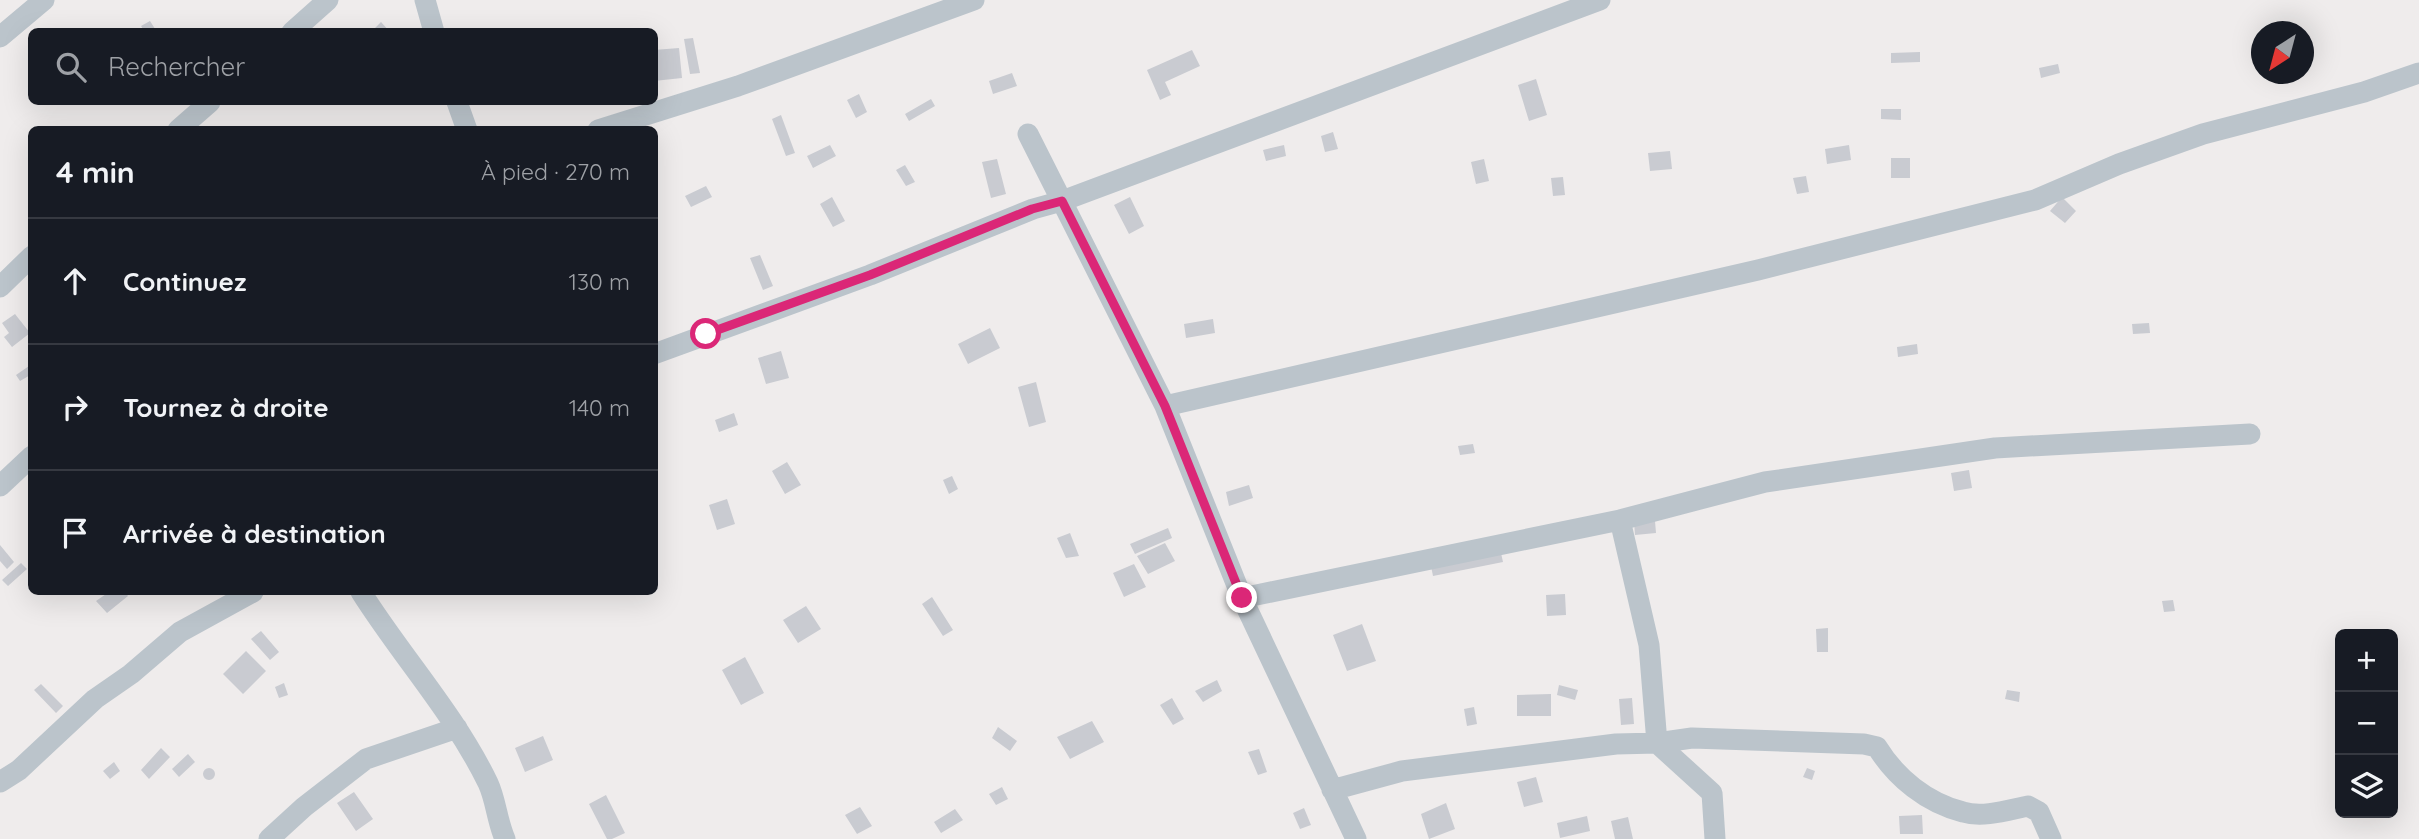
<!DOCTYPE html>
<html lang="fr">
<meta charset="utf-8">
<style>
:root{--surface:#171b24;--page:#20242c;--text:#f1f3f6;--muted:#9ea1a6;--line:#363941}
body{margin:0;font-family:Quicksand,sans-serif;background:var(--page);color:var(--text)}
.controls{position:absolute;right:21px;bottom:21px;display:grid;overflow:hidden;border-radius:10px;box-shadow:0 7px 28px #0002}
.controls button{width:63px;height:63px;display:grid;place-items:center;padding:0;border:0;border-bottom:2px solid var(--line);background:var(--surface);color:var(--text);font:35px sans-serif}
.compass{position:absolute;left:2251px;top:21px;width:63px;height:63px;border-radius:50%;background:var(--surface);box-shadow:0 7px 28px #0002;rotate:216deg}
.stop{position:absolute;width:21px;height:21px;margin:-16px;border:5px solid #db2777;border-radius:50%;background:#fff}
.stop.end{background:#db2777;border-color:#fff;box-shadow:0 2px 7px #0008}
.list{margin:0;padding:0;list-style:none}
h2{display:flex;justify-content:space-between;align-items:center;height:91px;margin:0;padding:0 28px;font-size:30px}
h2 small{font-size:23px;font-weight:400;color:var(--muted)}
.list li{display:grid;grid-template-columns:46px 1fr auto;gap:21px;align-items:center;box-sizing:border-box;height:126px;padding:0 28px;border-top:2px solid var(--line)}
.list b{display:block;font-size:26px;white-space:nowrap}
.list em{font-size:23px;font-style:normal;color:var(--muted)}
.icon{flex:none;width:38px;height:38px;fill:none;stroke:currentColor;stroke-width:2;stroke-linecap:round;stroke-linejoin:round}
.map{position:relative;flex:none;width:2419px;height:839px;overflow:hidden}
.search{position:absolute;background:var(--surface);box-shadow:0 7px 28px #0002;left:28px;top:28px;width:630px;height:77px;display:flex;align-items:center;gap:18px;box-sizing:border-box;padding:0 24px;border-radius:10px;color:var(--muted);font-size:26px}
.panel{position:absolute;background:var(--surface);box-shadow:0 7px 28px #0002;left:28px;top:126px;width:630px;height:469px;border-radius:10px}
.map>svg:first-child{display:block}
</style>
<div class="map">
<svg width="2419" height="839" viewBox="0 0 2419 839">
<rect width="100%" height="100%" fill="#efecec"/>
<path fill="#c9cbd1" d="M150,21L157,32H145L141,26Z
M381,22L390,32H371Z
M693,38L700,73L690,74L684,39Z
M679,48L682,78L654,81V50Z
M1192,50L1200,66L1165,82L1171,95L1160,100L1147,70Z
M1920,52V62L1891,63V53Z
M2058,64L2060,73L2041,78L2039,68Z
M1012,73L1017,86L993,94L989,81Z
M1536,79L1547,115L1529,121L1518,85Z
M859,94L867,112L856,118L847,100Z
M931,99L935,106L909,121L905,114Z
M1881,109H1901V120L1881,119Z
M781,115L795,153L786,156L772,119Z
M1333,132L1338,149L1325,152L1321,136Z
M830,145L836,156L813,168L807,156Z
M1284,145L1286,156L1266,161L1263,150Z
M1849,145L1851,160L1827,164L1825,149Z
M1670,151L1672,169L1650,171L1648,153Z
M1891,158H1910V178H1891Z
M997,159L1006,194L991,198L982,162Z
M1484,159L1489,181L1476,184L1471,162Z
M905,165L915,182L906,186L896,170Z
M1806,176L1809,192L1797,194L1793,178Z
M1563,177L1565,195L1553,196L1551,178Z
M706,186L712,197L691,207L685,196Z
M832,197L845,221L833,227L820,204Z
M1130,197L1144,226L1129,234L1114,205Z
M2062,197L2076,211L2065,223L2050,211Z
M760,255L773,286L763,290L750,258Z
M15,314L30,333L12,347L4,337L9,333L2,323Z
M1213,319L1215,333L1186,338L1184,324Z
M2149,323L2150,333L2133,334L2132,324Z
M990,328L1000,348L968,364L958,344Z
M1917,344L1918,354L1898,357L1897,347Z
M781,351L789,378L766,384L758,358Z
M29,366L32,374L20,381L16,375Z
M1036,382L1046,422L1029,427L1018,387Z
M734,413L738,425L719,432L715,420Z
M1473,444L1475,453L1460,455L1458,446Z
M787,462L801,485L785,494L772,471Z
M1969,470L1972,488L1954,491L1951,473Z
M952,476L958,489L949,494L943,480Z
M1249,485L1253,498L1229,506L1226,492Z
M727,499L735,524L717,530L709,505Z
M1655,521L1656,533L1635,535L1634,522Z
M1168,528L1172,538L1135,554L1130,544Z
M1070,533L1079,556L1066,558L1057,538Z
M1165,543L1175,561L1148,574L1137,556Z
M0,545L14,562L7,569L0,561Z
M1501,553L1503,562L1433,576L1431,566Z
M21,563L27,569L8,586L2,580Z
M1134,564L1146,587L1124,597L1113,573Z
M109,592H125L128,596L107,613L96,601Z
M1565,594L1566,615L1547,616L1546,595Z
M932,597L953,630L943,636L922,604Z
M2173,600L2175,611L2164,612L2162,601Z
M806,606L821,629L798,643L783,620Z
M1362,624L1376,661L1347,671L1333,635Z
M1828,628V652H1817L1816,629Z
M261,631L279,652L270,660L251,639Z
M246,651L266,671L243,694L223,674Z
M745,657L764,693L741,705L722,670Z
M1217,680L1222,691L1203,702L1195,691Z
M284,683L288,695L279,698L275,687Z
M41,684L63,706L56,713L34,690Z
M1559,685L1578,690L1575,700L1557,695Z
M2007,690L2020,692L2019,702L2005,699Z
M1551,694V716H1517V695Z
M1172,698L1184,719L1173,725L1160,705Z
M1632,698L1634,724L1621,725L1619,699Z
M1474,707L1477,724L1467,726L1464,709Z
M1092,721L1104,742L1070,759L1057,737Z
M998,727L1017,741L1010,751L992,738Z
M543,736L553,760L525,772L515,748Z
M161,748L170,757L149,779L141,770Z
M1259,749L1267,772L1258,775L1248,752Z
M188,754L195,762L179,777L172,769Z
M114,762L120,771L110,779L103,771Z
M203 774a6 6 0 1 1 12 0a6 6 0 1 1-12 0Z
M1807,768L1815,771L1812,780L1803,777Z
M1536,777L1543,802L1524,807L1517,782Z
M1002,787L1008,799L996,805L989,794Z
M354,792L373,819L356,831L337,803Z
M606,795L625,833L612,839H607L589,804Z
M1446,803L1455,829L1429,839L1421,814Z
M860,807L872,826L857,834L845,815Z
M1304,808L1311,825L1300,829L1293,813Z
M955,809L963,820L941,833L934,822Z
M1922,815L1923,834H1900L1899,816Z
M1587,816L1590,831L1560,838L1557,823Z
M1628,817L1633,839H1615L1611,821Z"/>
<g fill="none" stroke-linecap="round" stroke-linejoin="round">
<path stroke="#bbc4cb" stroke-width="21" d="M425,0L434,32
M292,32L328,0
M0,37L44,0
M457,102L467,130
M178,130L210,102
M598,130L738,86L974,0
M1028,134L1165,406L1242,598L1356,839
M0,287L32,256
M654,354L870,275L1033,209L1062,201L1600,0
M1165,406L1758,270L2035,200L2119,164L2203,134L2364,92L2419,73
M0,486L32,456
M1620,520L1649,645L1657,743L1712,793L1715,839
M361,592C402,657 454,713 488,783C496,800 497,821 505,839
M1242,598L1620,520L1765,482L1995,448L2250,434
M0,782L19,770L95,699L131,674L180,632L253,592
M1332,790L1402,771L1616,744L1657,743L1692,738L1864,744L1877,747C1896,778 1927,803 1963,812C1983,818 2008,810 2028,806L2039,812L2051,839
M269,839L304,807L366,759L457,728"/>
</g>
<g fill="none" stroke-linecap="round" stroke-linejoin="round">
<path stroke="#db2777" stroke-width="9" d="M706,334L870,275L1032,209L1062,201L1165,406L1242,598"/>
</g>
</svg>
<div class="controls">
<button>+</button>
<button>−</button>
<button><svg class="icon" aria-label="layers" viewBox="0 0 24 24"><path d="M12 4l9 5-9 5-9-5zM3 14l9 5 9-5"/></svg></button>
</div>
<svg class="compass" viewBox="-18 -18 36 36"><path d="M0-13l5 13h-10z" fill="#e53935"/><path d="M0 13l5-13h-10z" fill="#9ea1a6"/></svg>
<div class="stop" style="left:706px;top:334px"></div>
<div class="stop end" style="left:1242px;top:598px"></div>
<div class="search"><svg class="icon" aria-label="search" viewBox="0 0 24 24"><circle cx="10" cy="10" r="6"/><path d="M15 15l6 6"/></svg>Rechercher</div>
<section class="panel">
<h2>4 min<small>À pied · 270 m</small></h2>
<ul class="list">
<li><svg class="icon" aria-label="ahead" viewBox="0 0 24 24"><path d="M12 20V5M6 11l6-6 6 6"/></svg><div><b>Continuez</b></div><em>130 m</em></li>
<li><svg class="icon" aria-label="right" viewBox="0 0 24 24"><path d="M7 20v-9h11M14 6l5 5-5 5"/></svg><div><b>Tournez à droite</b></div><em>140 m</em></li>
<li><svg class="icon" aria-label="arrive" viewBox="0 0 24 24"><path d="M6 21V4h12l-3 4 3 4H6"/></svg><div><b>Arrivée à destination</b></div></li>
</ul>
</section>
</div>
